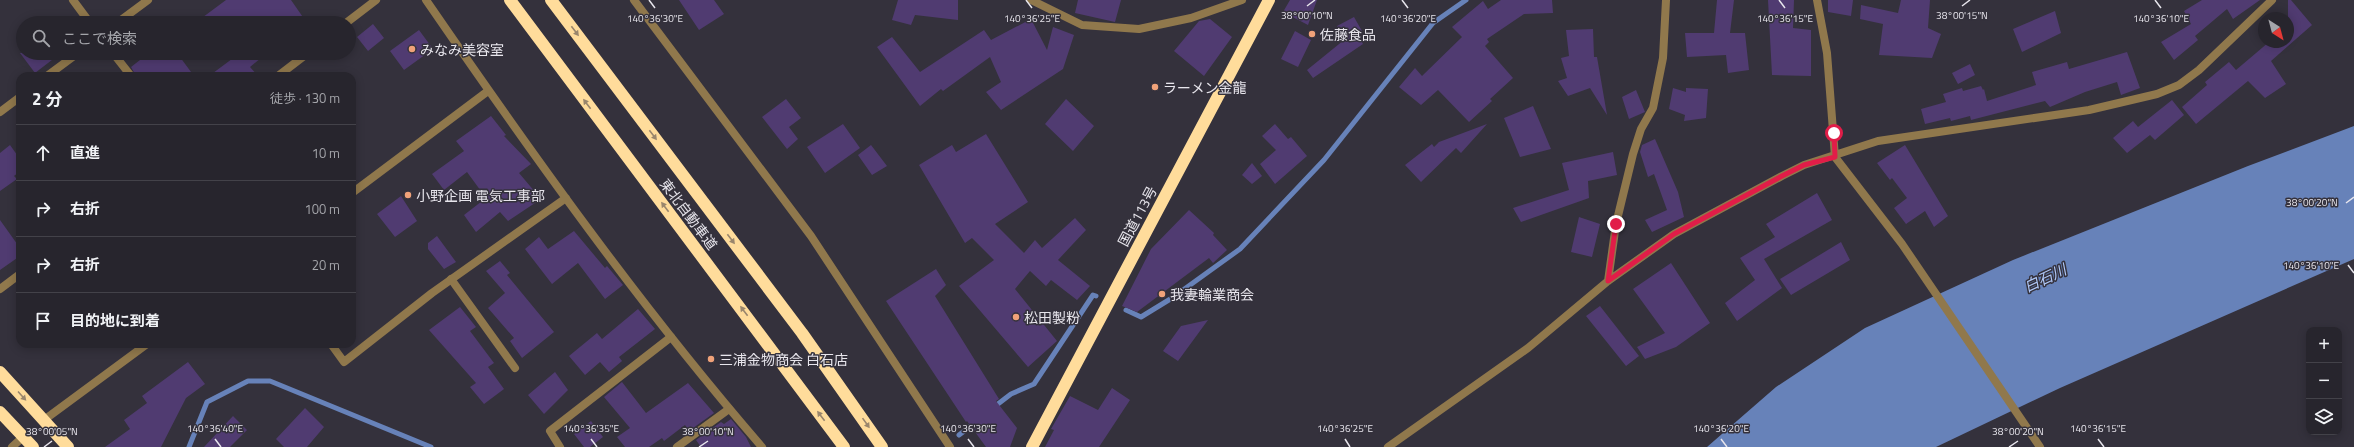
<!DOCTYPE html>
<html lang="ja">
<meta charset="utf-8">
<style>
:root{--surface:#27252d;--page:#333139;--text:#f1f3f6;--muted:#a4a5aa;--line:#434249}
body{margin:0;font-family:"Titillium Web","Noto Sans JP",sans-serif;background:var(--page);color:var(--text)}
.controls{position:absolute;right:12px;bottom:12px;display:grid;overflow:hidden;border-radius:8px;box-shadow:0 2px 10px #0003}
.controls button{width:36px;height:36px;display:grid;place-items:center;padding:0;border:0;border-bottom:1px solid var(--line);background:var(--surface);color:var(--text);font:20px sans-serif}
.compass{position:absolute;left:2258px;top:12px;width:36px;height:36px;border-radius:50%;background:var(--surface);box-shadow:0 2px 10px #0003;rotate:144deg}
.stop{position:absolute;width:12px;height:12px;margin:-9px;border:3px solid #e11d48;border-radius:50%;background:#fff}
.stop.end{background:#e11d48;border-color:#fff;box-shadow:0 1px 4px #0008}
.list{margin:0;padding:0;list-style:none}
h2{display:flex;justify-content:space-between;align-items:center;height:52px;margin:0;padding:0 16px;font-size:17px}
h2 small{font-size:13px;font-weight:400;color:var(--muted)}
.list li{display:grid;grid-template-columns:26px 1fr auto;gap:12px;align-items:center;box-sizing:border-box;height:56px;padding:0 16px;border-top:1px solid var(--line)}
.list b{display:block;font-size:15px;white-space:nowrap}
.list em{font-size:13px;font-style:normal;color:var(--muted)}
.icon{flex:none;width:22px;height:22px;fill:none;stroke:currentColor;stroke-width:2;stroke-linecap:round;stroke-linejoin:round}
.map{position:relative;flex:none;width:2354px;height:447px;overflow:hidden}
.search{position:absolute;background:var(--surface);box-shadow:0 2px 10px #0003;left:16px;top:16px;width:340px;height:44px;display:flex;align-items:center;gap:10px;box-sizing:border-box;padding:0 14px;border-radius:22px;color:var(--muted);font-size:15px}
.panel{position:absolute;background:var(--surface);box-shadow:0 2px 10px #0003;left:16px;top:72px;width:340px;height:276px;border-radius:12px}
.map>svg:first-child{display:block}
</style>
<div class="map">
<svg width="2354" height="447" viewBox="0 0 2354 447">
<rect width="100%" height="100%" fill="#34313c"/>
<path fill="#6782b9" d="M2354,126V259L2060,388L1936,447H1707L1776,387L1865,328L2013,260L2248,166Z"/>
<g fill="none" stroke-linecap="round" stroke-linejoin="round">
<path stroke="#6782b9" stroke-width="5" d="M1126,310L1141,317L1172,298L1240,249L1324,160L1433,23L1466,0
M994,407L1011,394L1034,384L1093,295L1096,296
M959,435L976,422
M189,447L207,402L248,381H270L431,447"/>
</g>
<path fill="#503b71" d="M226,0H291L307,23H195Z
M679,0H714L724,14L699,30Z
M898,0H958V20L915,15L911,25L892,20Z
M1078,0H1121L1115,22L1075,13Z
M1290,0H1317L1308,25L1283,12Z
M1501,0H1552L1553,13L1524,14L1487,39L1489,42L1485,46L1513,78L1490,99L1492,101L1469,122L1438,90L1421,105L1399,87L1415,68L1422,76L1462,37L1452,27L1483,1L1488,9Z
M1717,0H1734L1730,33H1745L1749,70L1728,73L1726,55L1687,57L1685,33H1714Z
M1768,0H1794L1793,28L1811,30V76L1772,75Z
M1828,0H1853L1851,16L1828,12Z
M1901,0H1930L1928,28L1941,34L1932,58L1879,55L1883,24L1860,19L1861,5L1898,13Z
M2202,0H2260L2233,19L2227,9L2195,36L2198,40L2174,60L2161,42L2191,24L2184,11Z
M2288,0H2291L2312,25L2271,61L2286,84L2265,98L2248,81L2196,124L2182,107L2207,85L2205,82L2229,62L2236,70L2269,42H2288Z
M2055,11L2061,33L2022,52L2013,29Z
M1354,17L1362,31L1358,34L1363,44L1313,78L1307,70L1344,40L1337,26Z
M1031,19L1047,50L1053,27L1074,35L1063,69L1001,110L986,92L1001,82L990,57L943,91L941,89L920,106L877,47L892,37L920,72L984,30L991,40Z
M1210,19L1232,37L1204,76L1174,51L1199,21Z
M373,24L384,38L368,51L357,37Z
M1593,29L1594,57H1597L1607,115L1590,88L1568,96L1558,81L1567,78L1561,58L1569,56L1566,30Z
M419,30L433,49L404,70L390,51Z
M1295,31L1311,40L1298,67L1281,59Z
M2127,52L2140,88L2121,95L2117,82L2085,92L2050,107L2045,101L1971,120L1970,116L1951,121L1950,118L1925,124L1921,109L1946,102L1943,94L1962,88L1963,91L1981,86L1983,90L1984,89L1987,101L2036,85L2032,72L2067,62L2069,69Z
M20,53H61L35,73Z
M149,53H177L194,76H136L131,67Z
M240,53H267L250,67L258,76H209Z
M1970,64L1975,75L1958,84L1952,73Z
M1673,88L1686,92V88L1708,89L1706,118L1684,121L1685,115L1669,109Z
M1636,90L1645,112L1629,119L1622,97Z
M786,99L801,118L789,127L798,139L787,149L762,117Z
M1066,99L1094,126L1073,151L1045,124Z
M2172,100L2184,115L2155,140L2150,135L2127,153L2113,138L2133,121L2138,127Z
M1533,106L1551,149L1520,157L1504,118Z
M491,116L506,135L504,136L531,164L519,173L541,199L508,221L500,212L476,232L464,215L486,198L467,172L444,190L432,174L464,151L456,141Z
M843,124L860,148L825,173L807,147Z
M1275,124L1288,139L1291,137L1307,156L1275,184L1260,164L1276,150L1262,136Z
M1487,124L1461,153L1456,148L1421,182L1405,165L1432,144L1434,147L1439,142Z
M986,134L1028,202L995,224L1024,253L1035,240L1042,248L1075,218L1086,230L1058,260L1090,286L1077,300L1051,280L1046,286L1030,271L1015,289L1057,341L1028,367L959,286L994,260L972,238L965,243L919,165L952,145L956,152Z
M1655,139L1678,192L1684,217L1652,232L1645,220L1667,210L1654,174L1648,177L1640,152L1642,145Z
M10,145L20,159V171L14,176L17,179L0,191V153Z
M871,145L887,166L872,175L858,155Z
M1905,145L1948,216L1934,227L1925,211L1906,224L1894,208L1907,198L1892,178L1890,180L1877,163Z
M1613,152L1617,175L1588,181L1589,198L1521,222L1513,208L1569,190L1562,163Z
M1252,163L1262,176L1252,184L1242,175Z
M1817,193L1832,220L1764,259L1782,288L1737,321L1725,303L1755,280L1740,258L1775,237L1766,224Z
M401,196L417,221L395,237L377,214Z
M1189,210L1214,233L1213,235L1227,250L1213,263L1209,258L1137,312L1122,306L1151,249Z
M1579,217L1600,224L1592,257L1571,252Z
M0,220L20,248V256L0,270Z
M574,231L605,268L607,266L623,285L605,299L578,263L552,284L525,249L539,237L548,249Z
M437,236L456,262L444,269L428,249V243Z
M1841,242L1850,260L1791,295L1780,279Z
M500,261L510,273L507,275L554,332L522,358L510,341L514,338L488,308L505,293L486,271Z
M1671,263L1710,323L1676,347L1645,359L1637,347L1665,333L1633,289Z
M936,269L946,285L935,296L999,399L996,401L1017,428L1010,447H986L967,421L966,422L886,301Z
M1600,306L1639,356L1626,366L1586,316Z
M460,307L476,327L470,331L494,363L488,367L504,389L484,404L470,387L476,383L429,330Z
M638,309L655,329L619,357L622,361L609,372L600,362L585,375L569,356L597,333L602,339Z
M1208,320L1178,361L1163,351L1181,326Z
M188,362L205,384L186,398L161,447H105L130,429L124,420L147,403L142,396Z
M555,372L568,390L544,414L528,395Z
M622,382L646,413L688,383L714,413L689,431L685,425L664,441L662,438L649,447H625L617,437L630,428L604,397Z
M1112,388L1130,400L1099,447H1045L1054,430L1051,429L1070,396L1098,410Z
M305,408L324,427L307,447H284L276,439Z
M233,416L247,430L230,447H204Z
M731,419L746,437L751,447H701L696,440L721,422L724,424Z
M591,421L603,437L590,447H584L574,434Z"/>
<g fill="none" stroke-linecap="round" stroke-linejoin="round">
<path stroke="#90784c" stroke-width="8" d="M451,279L515,368
M560,447L550,431L671,337
M677,447L729,409"/>
<path stroke="#90784c" stroke-width="8" d="M73,0L90,23
M426,0C532,154 640,306 762,447
M634,0L811,236L950,447
M1031,0L1082,25L1139,29L1191,18L1242,0
M1817,0L1827,53L1835,157L1902,244L2040,447
M117,23L148,0
M346,23L376,0
M113,53L131,76
M47,76L78,53
M278,76L308,53
M0,112L20,97
M352,193L488,91
M1608,281L1616,224L1633,154L1641,129L1653,108L1663,58L1666,0
M0,289L20,274
M331,344L344,362L432,293L566,198
M44,420L147,344
M12,447L23,437
M1388,447L1528,348L1608,281L1674,234L1782,176L1804,165L1878,141L2089,110L2157,94L2179,85L2199,70L2272,0"/>
<path stroke="#ffdc9b" stroke-width="12" d="M510,0L844,447
M551,0L802,333L882,447
M0,372L68,447
M0,412L33,447
M1032,447L1269,0"/>
</g>
<defs><path id="oneway-solid" d="M-6-.8H1V-3.2L6.5 0L1 3.2V.8H-6Z"/></defs>
<g fill="#9a866c">
<use href="#oneway-solid" transform="translate(575 31) rotate(53)"/>
<use href="#oneway-solid" transform="translate(587 104) rotate(-127)"/>
<use href="#oneway-solid" transform="translate(653 135) rotate(53)"/>
<use href="#oneway-solid" transform="translate(665 207) rotate(-127)"/>
<use href="#oneway-solid" transform="translate(731 239) rotate(53)"/>
<use href="#oneway-solid" transform="translate(744 311) rotate(-127)"/>
<use href="#oneway-solid" transform="translate(22 396) rotate(48)"/>
<use href="#oneway-solid" transform="translate(821 416) rotate(-127)"/>
<use href="#oneway-solid" transform="translate(866 423) rotate(55)"/>
</g>
<g fill="none" stroke-linecap="round" stroke-linejoin="round">
<path stroke="#e11d48" stroke-width="5" d="M1616,224L1608,281L1674,234L1782,176L1804,165L1835,157L1834,133"/>
</g>
<path fill="none" stroke="#e7e5ec" stroke-width="1.5" d="M649,0L655,8M1026,0L1032,8M1402,0L1408,8M1779,0L1785,8M2155,0L2161,8M1307,6L1315,0M1962,6L1970,0M2346,203L2354,197M2348,265L2354,273M215,439L221,447M591,439L597,447M968,439L974,447M1345,439L1350,447M1721,439L1727,447M2098,439L2104,447M44,447L52,441M699,447L708,441M2009,447L2018,441"/>
<g fill="#f0a279" stroke="#34313c" stroke-width="1.5">
<circle cx="1312" cy="34" r="4"/>
<circle cx="412" cy="49" r="4"/>
<circle cx="1155" cy="87" r="4"/>
<circle cx="408" cy="195" r="4"/>
<circle cx="1162" cy="294" r="4"/>
<circle cx="1016" cy="317" r="4"/>
<circle cx="711" cy="359" r="4"/>
</g>
<g text-anchor="middle" dominant-baseline="central" stroke-width="3" stroke-linejoin="round" paint-order="stroke">
<g font-size="14" fill="#e7e5ec" stroke="#34313c" text-anchor="start">
<text x="1320" y="34">佐藤食品</text>
<text x="420" y="49">みなみ美容室</text>
<text x="1163" y="87">ラーメン金龍</text>
<text x="416" y="195">小野企画 電気工事部</text>
<text x="1170" y="294">我妻輪業商会</text>
<text x="1024" y="317">松田製粉</text>
<text x="719" y="359">三浦金物商会 白石店</text>
</g>
<g font-size="14" fill="#e7e5ec" stroke="#34313c">
<text transform="translate(689 214) rotate(53)">東北自動車道</text>
<text transform="translate(1137 216) rotate(-62)">国道113号</text>
</g>
<g font-size="15" font-style="italic" fill="#b1c9f9" stroke="#34313c">
<text transform="translate(2045 278) rotate(-25)">白石川</text>
</g>
</g>
<g font-size="10" text-anchor="middle" fill="#e7e5ec" stroke="#34313c" stroke-width="3" stroke-linejoin="round" paint-order="stroke">
<text x="1307" y="19">38°00'10"N</text>
<text x="1962" y="19">38°00'15"N</text>
<text x="655" y="22">140°36'30"E</text>
<text x="1032" y="22">140°36'25"E</text>
<text x="1408" y="22">140°36'20"E</text>
<text x="1785" y="22">140°36'15"E</text>
<text x="2161" y="22">140°36'10"E</text>
<text x="2312" y="206">38°00'20"N</text>
<text x="2311" y="269">140°36'10"E</text>
<text x="215" y="432">140°36'40"E</text>
<text x="591" y="432">140°36'35"E</text>
<text x="968" y="432">140°36'30"E</text>
<text x="1345" y="432">140°36'25"E</text>
<text x="1721" y="432">140°36'20"E</text>
<text x="2098" y="432">140°36'15"E</text>
<text x="52" y="435">38°00'05"N</text>
<text x="708" y="435">38°00'10"N</text>
<text x="2018" y="435">38°00'20"N</text>
</g>
</svg>
<div class="controls">
<button>+</button>
<button>−</button>
<button><svg class="icon" aria-label="layers" viewBox="0 0 24 24"><path d="M12 4l9 5-9 5-9-5zM3 14l9 5 9-5"/></svg></button>
</div>
<svg class="compass" viewBox="-18 -18 36 36"><path d="M0-13l5 13h-10z" fill="#e53935"/><path d="M0 13l5-13h-10z" fill="#a4a5aa"/></svg>
<div class="stop" style="left:1834px;top:133px"></div>
<div class="stop end" style="left:1616px;top:224px"></div>
<div class="search"><svg class="icon" aria-label="search" viewBox="0 0 24 24"><circle cx="10" cy="10" r="6"/><path d="M15 15l6 6"/></svg>ここで検索</div>
<section class="panel">
<h2>2 分<small>徒歩 · 130 m</small></h2>
<ul class="list">
<li><svg class="icon" aria-label="ahead" viewBox="0 0 24 24"><path d="M12 20V5M6 11l6-6 6 6"/></svg><div><b>直進</b></div><em>10 m</em></li>
<li><svg class="icon" aria-label="right" viewBox="0 0 24 24"><path d="M7 20v-9h11M14 6l5 5-5 5"/></svg><div><b>右折</b></div><em>100 m</em></li>
<li><svg class="icon" aria-label="right" viewBox="0 0 24 24"><path d="M7 20v-9h11M14 6l5 5-5 5"/></svg><div><b>右折</b></div><em>20 m</em></li>
<li><svg class="icon" aria-label="arrive" viewBox="0 0 24 24"><path d="M6 21V4h12l-3 4 3 4H6"/></svg><div><b>目的地に到着</b></div></li>
</ul>
</section>
</div>
